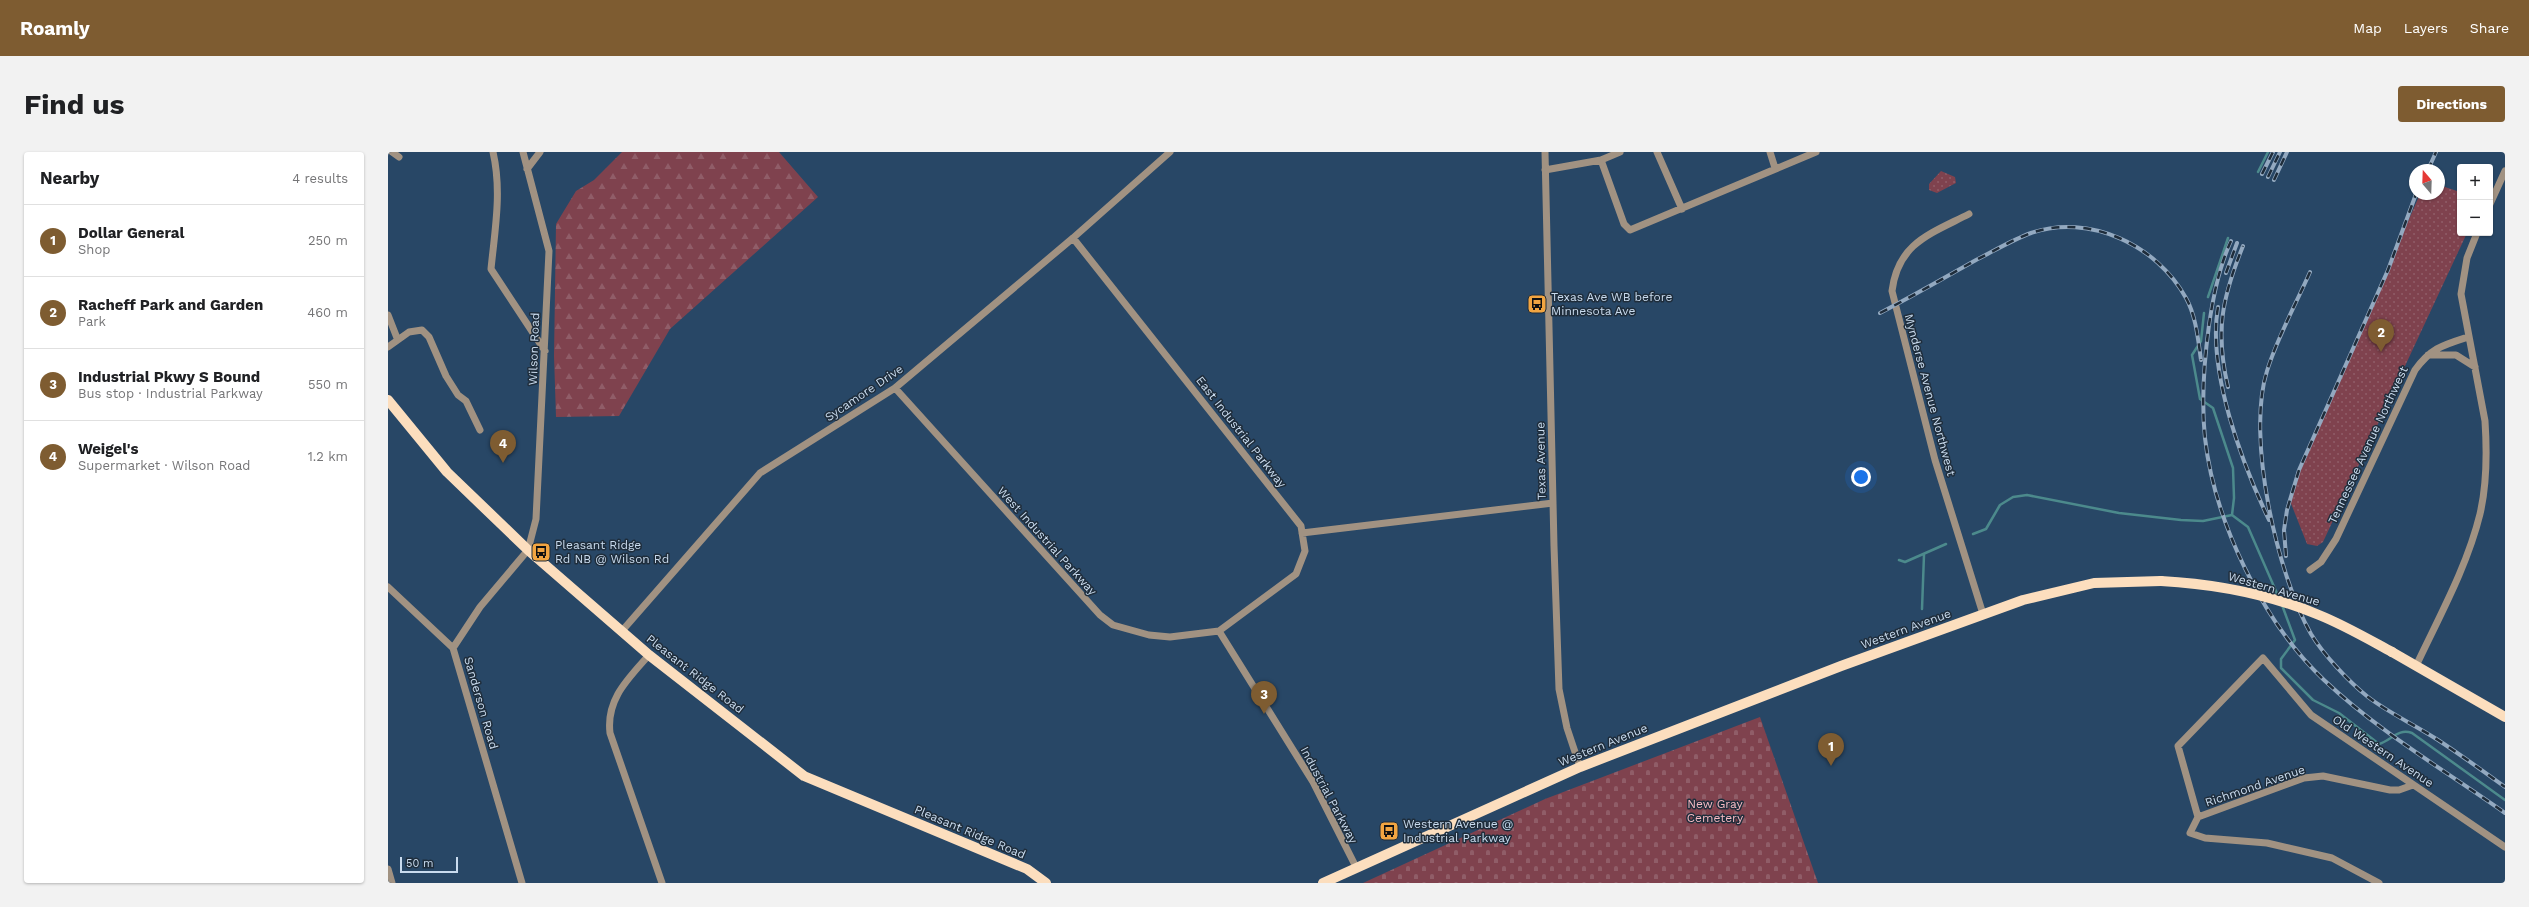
<!DOCTYPE html>
<meta charset="utf-8">
<style>
:root{--surface:#fff;--page:#f2f2f2;--text:#202124;--muted:#757577;--line:#e0e0e0;--accent:#7e5c31}
body{margin:0;font-family:"Work Sans",sans-serif;background:var(--page);color:var(--text)}
.controls{position:absolute;right:12px;top:12px;display:grid;overflow:hidden;border-radius:4px;box-shadow:0 1px 3px #0004}
.controls button{width:36px;height:36px;display:grid;place-items:center;padding:0;border:0;border-bottom:1px solid var(--line);background:var(--surface);color:var(--text);font:20px sans-serif}
.compass{position:absolute;left:2021px;top:12px;width:36px;height:36px;border-radius:50%;background:var(--surface);box-shadow:0 1px 3px #0004;rotate:341deg}
.scale{position:absolute;left:12px;bottom:10px;width:58px;box-sizing:border-box;padding-left:4px;border:2px solid #c9dbee;border-top:0;font-size:11px;line-height:14px;white-space:nowrap;color:#c9dbee;-webkit-text-stroke:3px #1f2d3b;paint-order:stroke}
.you{position:absolute;left:1473px;top:325px;width:14px;height:14px;margin:-10px;border:3px solid #fff;border-radius:50%;background:#1a73e8;box-shadow:0 0 0 6px #1a73e833}
.badge{display:grid;place-items:center;width:26px;height:26px;border-radius:50%;background:var(--accent);color:#fff;font-size:13px;font-weight:700}
.pin{position:absolute;translate:-50% -33px;filter:drop-shadow(0 1px 2px #0008)}
.pin::after{content:'';position:absolute;top:21px;width:14px;height:12px;background:inherit;clip-path:polygon(0 0,100% 0,50% 100%)}
.list{margin:0;padding:0;list-style:none}
h2{display:flex;justify-content:space-between;align-items:center;height:52px;margin:0;padding:0 16px;font-size:17px}
h2 small{font-size:13px;font-weight:400;color:var(--muted)}
.list li{display:grid;grid-template-columns:26px 1fr auto;gap:12px;align-items:center;box-sizing:border-box;height:72px;padding:0 16px;border-top:1px solid var(--line)}
.list b{display:block;font-size:15px;white-space:nowrap}
.list p{margin:0;font-size:13px;white-space:nowrap;color:var(--muted)}
.list em{font-size:13px;font-style:normal;color:var(--muted)}
.map{position:relative;flex:none;width:2117px;height:731px;overflow:hidden;border-radius:4px}
header{display:flex;align-items:center;gap:24px;box-sizing:border-box;height:56px;padding:0 20px;background:var(--accent);color:#fff}
header strong{font-size:19px}
nav{display:flex;gap:22px;margin-inline-start:auto;font-size:14px}
.intro{display:flex;align-items:center;justify-content:space-between;box-sizing:border-box;height:96px;padding:0 24px}
h1{margin:0;font-size:28px}
.button{padding:10px 18px;border-radius:4px;background:var(--accent);color:#fff;font-size:14px;font-weight:700}
main{display:flex;gap:24px;padding:0 24px}
aside{flex:1;background:var(--surface);border-radius:4px;box-shadow:0 1px 3px #0004}
.map>svg:first-child{display:block}
</style>
<header>
<strong>Roamly</strong>
<nav><a>Map</a><a>Layers</a><a>Share</a></nav>
</header>
<div class="intro"><h1>Find us</h1><a class="button">Directions</a></div>
<main>
<aside>
<h2>Nearby<small>4 results</small></h2>
<ul class="list">
<li><span class="badge">1</span><div><b>Dollar General</b><p>Shop</p></div><em>250 m</em></li>
<li><span class="badge">2</span><div><b>Racheff Park and Garden</b><p>Park</p></div><em>460 m</em></li>
<li><span class="badge">3</span><div><b>Industrial Pkwy S Bound</b><p>Bus stop · Industrial Parkway</p></div><em>550 m</em></li>
<li><span class="badge">4</span><div><b>Weigel's</b><p>Supermarket · Wilson Road</p></div><em>1.2 km</em></li>
</ul>
</aside>
<div class="map">
<svg width="2117" height="731" viewBox="0 0 2117 731">
<defs>
<pattern id="forest-firs" width="22" height="20" patternUnits="userSpaceOnUse"><rect width="22" height="20" fill="#7f424e"/><path d="M5 1l3.5 6h-7zM16 11l3.5 6h-7z" fill="#905d68"/></pattern>
<pattern id="cemetery-stones" width="16" height="16" patternUnits="userSpaceOnUse"><rect width="16" height="16" fill="#7f424e"/><path d="M2 7V4a2 2 0 0 1 4 0v3zM10 15v-3a2 2 0 0 1 4 0v3z" fill="#905d68"/></pattern>
<pattern id="park-dots" width="8" height="8" patternUnits="userSpaceOnUse"><rect width="8" height="8" fill="#7f424e"/><path d="M2 2h.1M6 6h.1" fill="none" stroke="#905d68" stroke-width="1.8" stroke-linecap="round"/></pattern>
</defs>
<rect width="100%" height="100%" fill="#284766"/>
<path fill="url(#forest-firs)" d="M234,0H391L430,45L282,177L231,264L168,265L166,204L168,72L188,39L206,28Z"/>
<path fill="url(#cemetery-stones)" d="M1372,565L1430,731H975L1157,647Z"/>
<path fill="url(#park-dots)" d="M1553,19L1567,25L1568,31L1549,41L1541,38V32Z
M2051,33L2072,40V81H2079L1935,390L1929,394L1919,392L1902,349L1910,319L2032,42H2051Z"/>
<g fill="none" stroke-linecap="round" stroke-linejoin="round">
<path stroke="#4c8a8c" stroke-width="2.5" d="M1870,20L1880,0
M1820,145L1840,86
M1816,161L1813,189L1804,203L1812,247L1825,256L1845,316L1846,346L1844,363
M1585,382L1598,377L1612,353L1625,345L1639,343L1731,361L1793,368L1815,369L1844,363L1860,375L1891,446
M1511,408L1517,410L1558,392
M1894,453L1907,488L1893,507V516L1925,548L1951,561L1991,592C2004,588 2010,576 2024,581L2117,648
M1534,457L1536,403"/>
<path stroke="#a19282" stroke-width="7" d="M4,0L11,5
M105,0C114,39 107,77 103,117L157,199
M1157,0L1166,394L1171,537L1179,576L1192,615
M1269,0L1294,57
M1382,0L1387,16
M1213,8L1236,72L1242,78L1428,0
M139,17L152,0
M1157,18L1213,8L1232,0
M2102,52L2117,19
M1581,62C1542,82 1510,91 1504,139L1547,308L1595,462
M0,163L9,186
M0,195L21,180L34,178L41,185L58,224L70,243L78,249L92,278
M2040,203H2068L2087,215
M507,236L712,463L725,473L761,483L782,485L831,479L908,422L917,399L913,374L685,86
M914,381L1165,351
M1922,418L1933,410L1948,387L2027,218C2043,196 2055,193 2080,185
M0,435L65,496
M831,479L925,630L968,715
M233,480L372,321L507,236L685,86L782,0
M261,503C240,527 218,547 222,581L274,731
M2028,514C2051,465 2079,415 2092,362C2099,332 2099,299 2097,269L2073,142L2079,106L2089,81
M1810,665L1790,594L1875,506L1923,563L2117,695
M0,717L4,731
M134,731L65,496L92,455L140,398L148,367L161,99L135,0
M1991,731L1944,706L1879,691L1817,686L1802,681L1810,665L1916,626L1935,624L2002,638H2011L2025,633"/>
<path stroke="#fcdebe" stroke-width="10" d="M0,248L59,320L140,398L261,503L416,624L639,717L658,731
M2004,500L2117,565
M935,731L1192,615L1453,514L1635,448L1706,431L1773,429"/>
<defs>
<path id="rail" d="M2040,18L2048,0
M1874,22L1885,0
M1880,25L1892,0
M1886,28L1899,0
M1843,89C1831,115 1825,145 1821,173C1816,210 1813,248 1817,286C1826,368 1875,471 1936,528C1990,579 2056,618 2117,661
M1922,120C1908,152 1889,186 1879,219C1858,285 1889,422 1923,482C1935,502 1961,530 1980,545C2001,561 2027,573 2050,588C2073,603 2095,619 2117,635
M1838,121L1849,91
M1830,155C1819,219 1854,311 1881,368
M1492,161C1525,144 1556,126 1588,108C1606,99 1624,88 1643,81C1701,61 1769,93 1798,146C1808,164 1810,187 1813,208
M1840,235C1827,179 1834,146 1855,94
M1898,404L1896,378L1899,358L1911,318L2000,118L2028,42"/>
</defs>
<use href="#rail" stroke="#93a9c0" stroke-width="4"/>
<use href="#rail" stroke="#1f2d3b" stroke-width="2.5" stroke-dasharray="8" stroke-linecap="butt"/>
<path stroke="#fcdebe" stroke-width="10" d="M1773,429C1827,432 1881,442 1931,463C1956,473 1980,487 2004,500"/>
</g>
<defs>
<symbol id="bus-square" viewBox="-11 -11 22 22"><rect x="-9" y="-9" width="18" height="18" rx="4" fill="#f2a541" stroke="#1f2d3b"/><path d="M-5-6H5V4H4V6H2V4H-2V6H-4V4H-5ZM-3.5-4V0h7V-4ZM-3.5 1.2v1.5H-2V1.2ZM2 1.2v1.5H3.5V1.2Z" fill="#111"/></symbol>
</defs>
<g fill-rule="evenodd">
<use href="#bus-square" x="1138" y="141" width="22" height="22"/>
<use href="#bus-square" x="142" y="389" width="22" height="22"/>
<use href="#bus-square" x="990" y="668" width="22" height="22"/>
</g>
<g text-anchor="middle" dominant-baseline="central" stroke-width="3" stroke-linejoin="round" paint-order="stroke">
<g font-size="12" fill="#c9dbee" stroke="#1f2d3b" text-anchor="start">
<text x="1163" y="145">Texas Ave WB before<tspan x="1163" dy="14">Minnesota Ave</tspan></text>
<text x="167" y="393">Pleasant Ridge<tspan x="167" dy="14">Rd NB @ Wilson Rd</tspan></text>
<text x="1015" y="672">Western Avenue @<tspan x="1015" dy="14">Industrial Parkway</tspan></text>
</g>
<g font-size="12" fill="#c9dbee" stroke="#1f2d3b">
<text transform="translate(146 197) rotate(-88)">Wilson Road</text>
<text transform="translate(476 241) rotate(-34)">Sycamore Drive</text>
<text transform="translate(1542 243) rotate(75)">Mynderse Avenue Northwest</text>
<text transform="translate(853 280) rotate(52)">East Industrial Parkway</text>
<text transform="translate(1980 293) rotate(-65)">Tennessee Avenue Northwest</text>
<text transform="translate(1153 309) rotate(-91)">Texas Avenue</text>
<text transform="translate(659 389) rotate(48)">West Industrial Parkway</text>
<text transform="translate(1886 437) rotate(16)">Western Avenue</text>
<text transform="translate(1518 477) rotate(-20)">Western Avenue</text>
<text transform="translate(307 522) rotate(38)">Pleasant Ridge Road</text>
<text transform="translate(93 551) rotate(74)">Sanderson Road</text>
<text transform="translate(1215 593) rotate(-22)">Western Avenue</text>
<text transform="translate(1995 599) rotate(34)">Old Western Avenue</text>
<text transform="translate(1867 634) rotate(-19)">Richmond Avenue</text>
<text transform="translate(941 643) rotate(62)">Industrial Parkway</text>
<text transform="translate(582 680) rotate(23)">Pleasant Ridge Road</text>
</g>
<g font-size="12" fill="#f8bac3" stroke="#1f2d3b">
<text x="1327" y="652">New Gray<tspan x="1327" dy="14">Cemetery</tspan></text>
</g>
</g>
</svg>
<div class="controls">
<button>+</button>
<button>−</button>
</div>
<svg class="compass" viewBox="-18 -18 36 36"><path d="M0-13l5 13h-10z" fill="#e53935"/><path d="M0 13l5-13h-10z" fill="#757577"/></svg>
<div class="scale">50 m</div>
<div class="you"></div>
<div class="pin badge" style="left:1443px;top:614px">1</div>
<div class="pin badge" style="left:1993px;top:200px">2</div>
<div class="pin badge" style="left:876px;top:562px">3</div>
<div class="pin badge" style="left:115px;top:311px">4</div>
</div>
</main>
